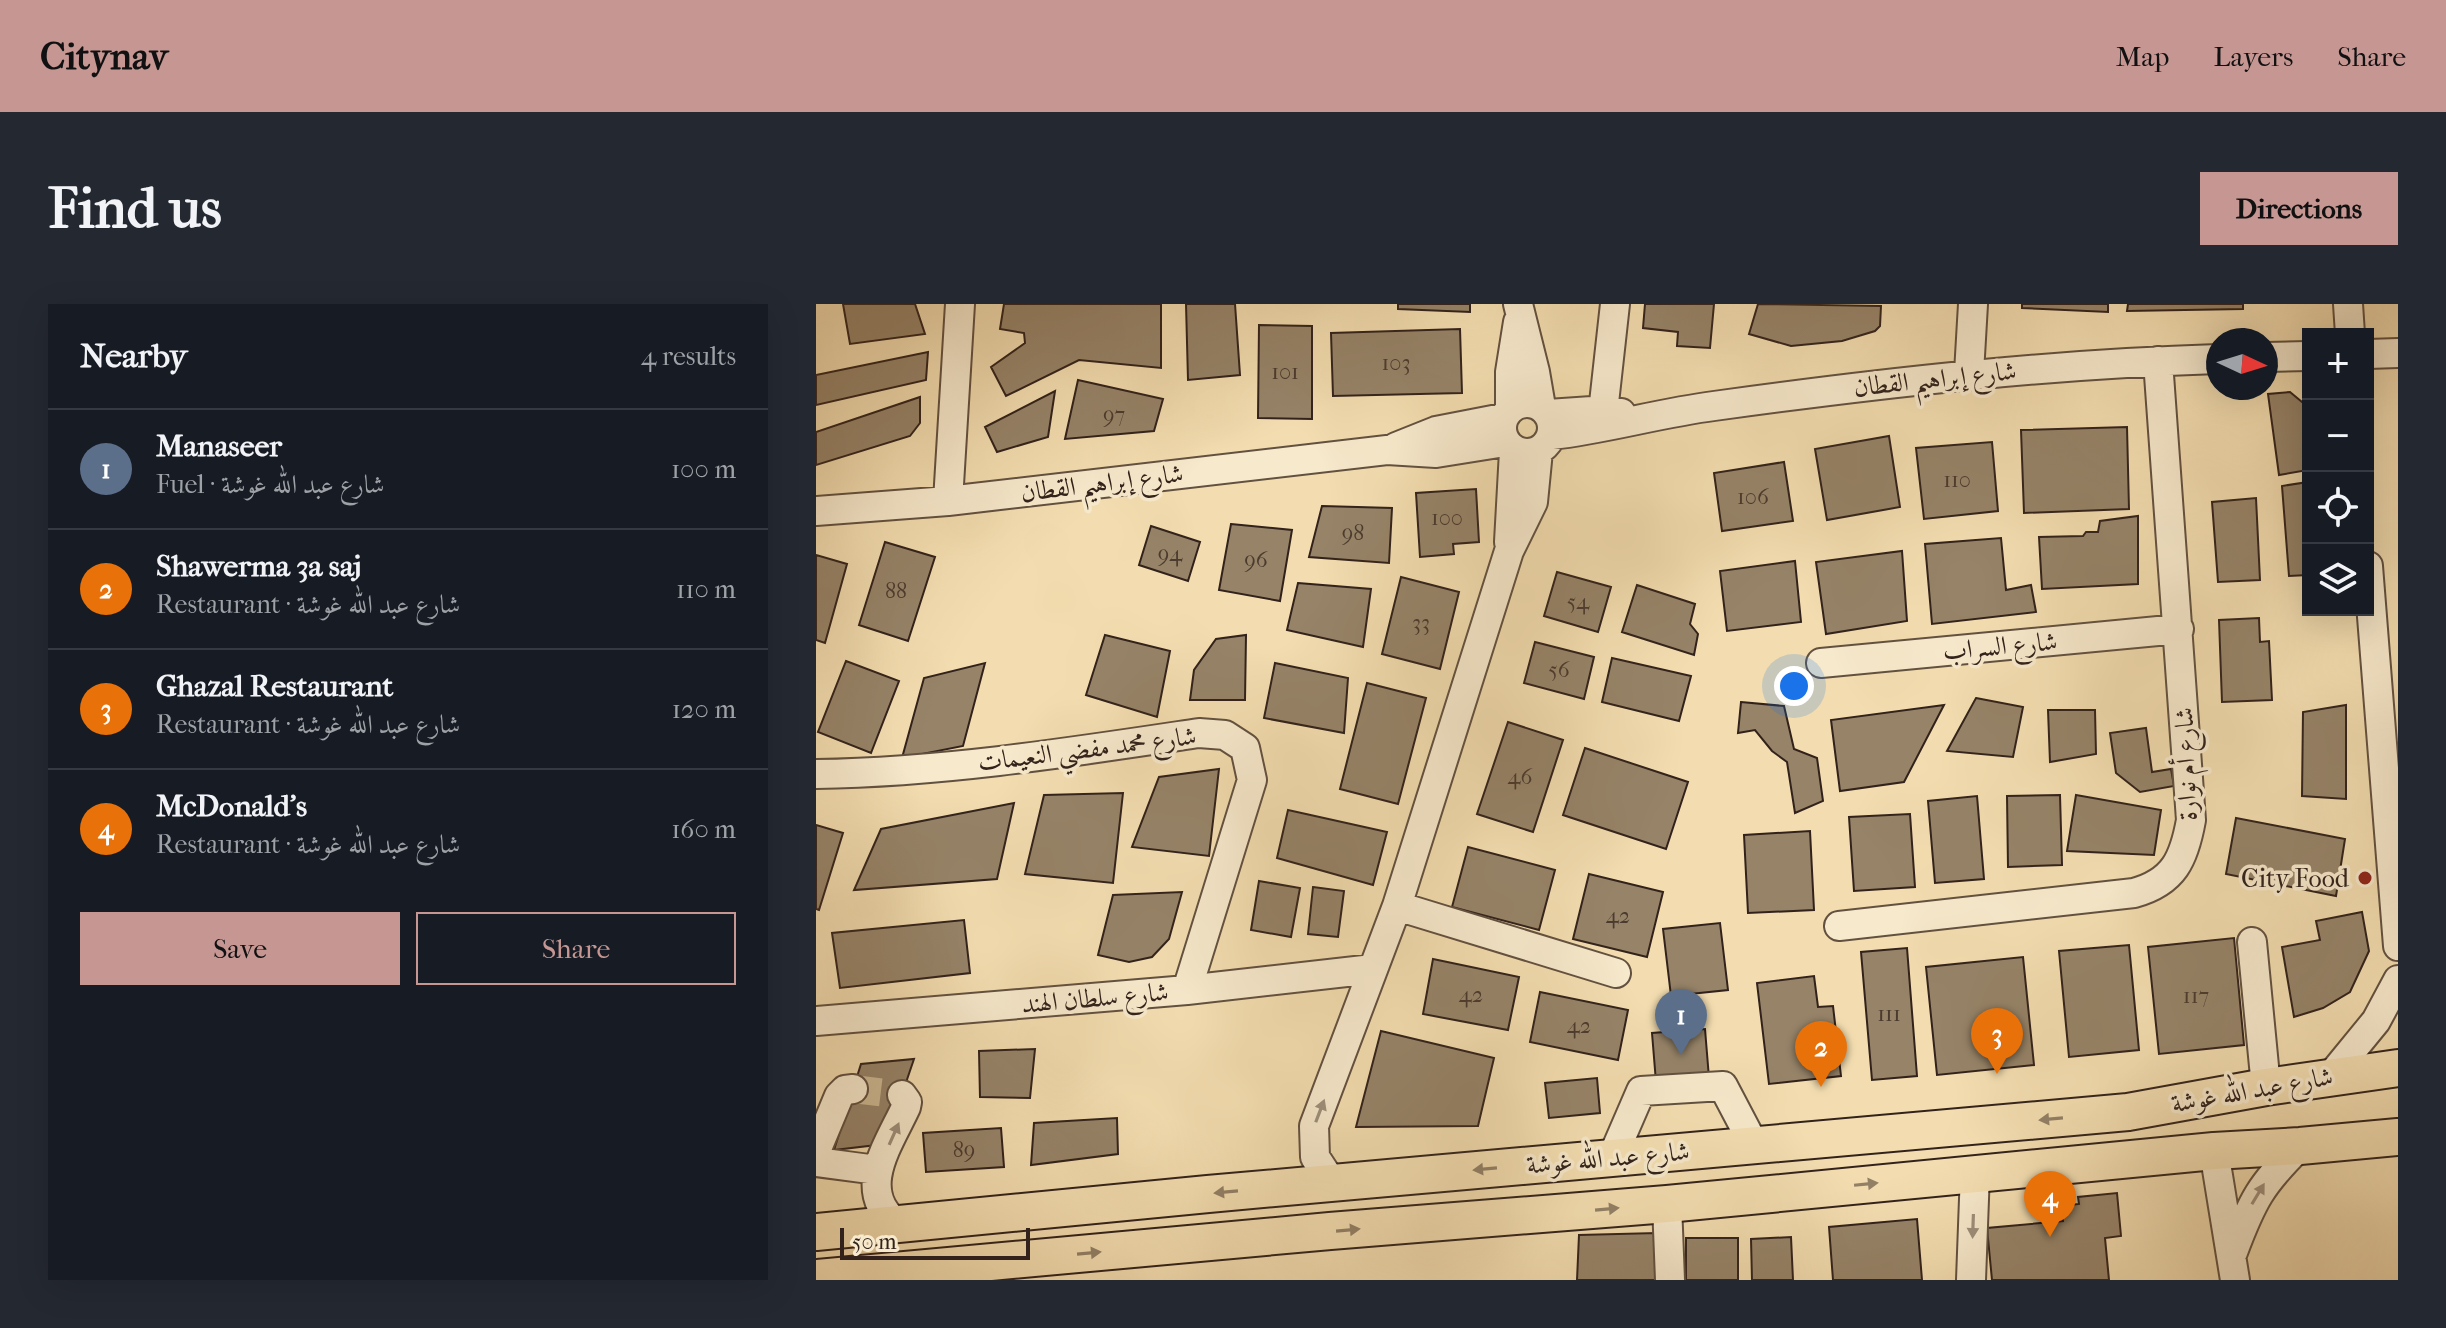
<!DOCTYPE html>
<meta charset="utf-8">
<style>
:root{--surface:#171b24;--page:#242831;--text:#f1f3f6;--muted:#9ea1a6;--line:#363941;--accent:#c59692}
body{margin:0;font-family:"IM FELL French Canon",Amiri,serif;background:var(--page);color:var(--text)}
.controls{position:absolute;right:24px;top:24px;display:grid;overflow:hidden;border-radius:0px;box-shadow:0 8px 32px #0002}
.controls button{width:72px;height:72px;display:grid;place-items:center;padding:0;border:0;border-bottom:2px solid var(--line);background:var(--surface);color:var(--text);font:40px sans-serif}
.compass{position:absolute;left:1390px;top:24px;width:72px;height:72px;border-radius:50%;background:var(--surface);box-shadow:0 8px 32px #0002;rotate:94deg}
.scale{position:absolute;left:24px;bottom:20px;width:190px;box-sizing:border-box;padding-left:8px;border:4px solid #32221b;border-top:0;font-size:22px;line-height:28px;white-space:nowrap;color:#32221b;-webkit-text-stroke:6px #f7e9cc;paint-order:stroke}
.you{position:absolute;left:978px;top:382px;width:28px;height:28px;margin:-20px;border:6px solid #fff;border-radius:50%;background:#1a73e8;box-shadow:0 0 0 12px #1a73e833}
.badge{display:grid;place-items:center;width:52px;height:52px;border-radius:50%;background:var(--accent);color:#fff;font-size:26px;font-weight:700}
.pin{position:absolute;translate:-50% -66px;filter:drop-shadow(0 2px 4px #0008)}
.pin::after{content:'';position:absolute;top:42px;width:28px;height:24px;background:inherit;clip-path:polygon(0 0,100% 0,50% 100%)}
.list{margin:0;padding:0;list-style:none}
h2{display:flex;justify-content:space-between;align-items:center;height:104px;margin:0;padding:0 32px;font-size:34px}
h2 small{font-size:26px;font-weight:400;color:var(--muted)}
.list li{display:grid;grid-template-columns:52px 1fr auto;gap:24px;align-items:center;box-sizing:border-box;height:120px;padding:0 32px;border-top:2px solid var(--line)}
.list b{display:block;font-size:30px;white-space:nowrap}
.list p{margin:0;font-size:26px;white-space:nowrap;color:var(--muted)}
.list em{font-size:26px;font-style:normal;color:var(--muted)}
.actions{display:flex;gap:16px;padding:24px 32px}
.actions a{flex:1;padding:18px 0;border:2px solid var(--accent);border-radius:0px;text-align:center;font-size:28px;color:var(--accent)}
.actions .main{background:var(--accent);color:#111}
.icon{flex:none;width:44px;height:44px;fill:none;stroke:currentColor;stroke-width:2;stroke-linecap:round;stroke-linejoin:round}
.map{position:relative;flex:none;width:1582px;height:976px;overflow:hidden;border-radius:0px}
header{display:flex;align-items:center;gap:48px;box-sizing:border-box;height:112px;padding:0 40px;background:var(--accent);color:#111}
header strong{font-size:38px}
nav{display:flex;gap:44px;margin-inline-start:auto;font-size:28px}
.intro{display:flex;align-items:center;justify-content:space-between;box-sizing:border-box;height:192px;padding:0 48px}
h1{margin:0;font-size:56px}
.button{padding:20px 36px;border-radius:0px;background:var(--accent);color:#111;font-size:28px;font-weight:700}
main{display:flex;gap:48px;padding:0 48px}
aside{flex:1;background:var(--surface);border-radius:0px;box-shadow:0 8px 32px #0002}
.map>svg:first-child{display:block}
</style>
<header>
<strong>Citynav</strong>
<nav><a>Map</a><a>Layers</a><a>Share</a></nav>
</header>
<div class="intro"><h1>Find us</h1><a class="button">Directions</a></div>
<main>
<aside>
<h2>Nearby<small>4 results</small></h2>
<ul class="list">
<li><span class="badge" style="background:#5c6f8a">1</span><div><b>Manaseer</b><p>Fuel · شارع عبد الله غوشة</p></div><em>100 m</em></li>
<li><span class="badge" style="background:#e8710a">2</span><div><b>Shawerma 3a saj</b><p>Restaurant · شارع عبد الله غوشة</p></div><em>110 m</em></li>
<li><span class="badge" style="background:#e8710a">3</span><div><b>Ghazal Restaurant</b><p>Restaurant · شارع عبد الله غوشة</p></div><em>120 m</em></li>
<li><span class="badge" style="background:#e8710a">4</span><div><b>McDonald's</b><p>Restaurant · شارع عبد الله غوشة</p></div><em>160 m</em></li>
</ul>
<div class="actions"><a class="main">Save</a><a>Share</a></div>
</aside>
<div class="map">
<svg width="1582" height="976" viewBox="0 0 1582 976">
<rect width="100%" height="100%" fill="#f3ddb0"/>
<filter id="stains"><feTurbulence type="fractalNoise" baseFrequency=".0025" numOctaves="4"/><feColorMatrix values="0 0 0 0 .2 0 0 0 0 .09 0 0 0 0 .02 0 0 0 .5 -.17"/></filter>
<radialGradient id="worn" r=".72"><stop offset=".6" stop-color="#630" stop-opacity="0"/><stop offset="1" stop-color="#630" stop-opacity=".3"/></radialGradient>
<path fill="#968368" stroke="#32221b" stroke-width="2" d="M27,0H99L109,30L34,40Z
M188,0H345V64L263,56L190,92L175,63L209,39L208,29L184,25Z
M370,0H419L424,71L372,76Z
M582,0H654V8L582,5Z
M829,0H898L894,44L861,42L862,28L827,24Z
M942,0L1065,2L1064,22L1059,27L1026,37L975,42L933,30Z
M1206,0H1292V8L1206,4Z
M1312,0H1427V5L1311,7Z
M443,21L496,22V115L442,114Z
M644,25L646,89L517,92L515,29Z
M112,48L110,76L0,101V71Z
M262,76L347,95L338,127L249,135Z
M239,87L232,133L181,148L169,123Z
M1474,88L1492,103V166L1463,171L1452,90Z
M104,93V119L94,132L0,161V128Z
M1311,123L1313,205L1208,209L1205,126Z
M1073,132L1084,203L1011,216L999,145Z
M1176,138L1182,207L1108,215L1100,144Z
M968,158L977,217L906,227L898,169Z
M1492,178V271L1473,272L1466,182Z
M660,185L663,238L637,240L638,250L604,253L600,189Z
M1440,194L1444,276L1402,278L1396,198Z
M506,202L576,204L573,259L493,253Z
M1322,212V280L1226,285L1223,233L1267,232L1270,228H1282L1284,217Z
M415,220L476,226L464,297L403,286Z
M335,222L384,238L372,277L323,261Z
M1185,234L1190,286L1215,281L1220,308L1116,320L1109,240Z
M69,238L119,253L92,337L43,321Z
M1086,247L1091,317L1010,330L1000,258Z
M0,251L31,260L9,339L0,336Z
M979,257L985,318L911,327L904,267Z
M741,268L795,283L782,328L728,312Z
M585,273L643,288L624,365L566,350Z
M482,279L555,285L547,343L471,326Z
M821,281L879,300L874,320L882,330L878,351L806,328Z
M1443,314L1444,338L1453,337L1456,396L1406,398L1403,316Z
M289,331L354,347L341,413L270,391Z
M430,331L429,396H374L378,366L400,335Z
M719,338L778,353L768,395L708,379Z
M796,354L875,372L863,417L786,398Z
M30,357L83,377L55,449L2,428Z
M169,359L147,442L86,454L108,374Z
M459,359L532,374L528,429L448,414Z
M551,379L610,394L582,500L524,485Z
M1160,394L1207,403L1197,453L1131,447Z
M925,398L968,402L978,445L1001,454L1007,497L979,509L971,458L956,447L939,426L922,429Z
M1128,401L1088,478L1024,487L1015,416Z
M1530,401V495L1486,492L1487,408Z
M1232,406H1279L1280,450L1234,458Z
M692,418L747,436L717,528L661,510Z
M1330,424L1336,468L1355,465L1358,482L1324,488L1300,469L1294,429Z
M769,444L872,478L850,545L747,511Z
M403,465L393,552L316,543L343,473Z
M307,489L297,579L209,570L228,491Z
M1244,491L1246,561L1192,563L1191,492Z
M1260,491L1345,506L1338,551L1251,547Z
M1161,492L1168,575L1119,579L1112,497Z
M198,499L181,575L38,586L65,525Z
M472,506L571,528L557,581L461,554Z
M1094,510L1099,583L1038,587L1033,513Z
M1420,514L1529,535L1520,592L1410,570Z
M0,521L27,529L3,606L0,605Z
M994,527L998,606L932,609L928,531Z
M652,543L739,566L723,626L636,603Z
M773,570L847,588L831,653L757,635Z
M443,577L484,584L475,633L435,626Z
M497,583L528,587L522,633L492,630Z
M366,588L353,635L336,653L313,658L282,651L297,591Z
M1546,608L1553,647L1534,688L1507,704L1478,713L1466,643L1504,636L1500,617Z
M148,616L154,669L24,684L16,629Z
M904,619L912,686L855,692L847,625Z
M1418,634L1428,741L1343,750L1332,643Z
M1313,641L1323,746L1253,753L1243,647Z
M1091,644L1101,772L1056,776L1045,648Z
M1207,653L1218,761L1121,771L1110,663Z
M617,655L703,673L692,726L607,710Z
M998,672L1002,703L1017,702L1025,772L953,780L941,679Z
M724,688L812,706L802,756L714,738Z
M889,725L893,774L840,778L836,729Z
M565,727L678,754L662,822L540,823Z
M219,745L214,794L164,793L163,747Z
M98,755L69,840L18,846L45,760Z
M781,774L784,809L733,814L729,779Z
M301,814L302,850L215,861L218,819Z
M185,824L188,863L110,868L107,829Z
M1301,889L1305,932L1289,934L1293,976H1176L1171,924L1247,917L1246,902L1263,900L1262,893Z
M1101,915L1106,976H1017L1013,923Z
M841,929L843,976H761L763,931Z
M975,933L977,976H936L935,935Z
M870,934H922V976H870Z"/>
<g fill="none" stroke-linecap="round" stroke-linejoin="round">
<path stroke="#ccb892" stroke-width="28" stroke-dasharray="28 14" stroke-linecap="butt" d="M37,785L86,791"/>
<defs>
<path id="minor" d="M702,0L719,68L725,103
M1532,0L1534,30
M1552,50L1582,49
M1450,53L1492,52
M1153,69L1157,0
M686 124a25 25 0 1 1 50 0a25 25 0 1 1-50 0Z
M694,104V68L702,18
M787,108L799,0
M732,110L776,107L805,109
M736,131C790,125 843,109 898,102C1065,79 1233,60 1402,55
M580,143L620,127L687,114
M132,197L144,0
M0,207L132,197L571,146L620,149L689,138
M693,238L698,147
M1552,262L1582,642
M1005,359L1363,325
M0,470C129,468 256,448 383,429L409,431L429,444L436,476L371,686
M581,602L800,669
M1023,622L1318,589C1358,578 1368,555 1375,516L1342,57
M1436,638L1450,783
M0,717L371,686L557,665
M1515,772L1560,717L1582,676
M0,847L23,792L29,786L37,785
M1398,847L1419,976
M796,854L825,787L907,782L938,841
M0,858L61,866
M516,879L499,853L498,822L581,602L693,247L717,198L722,147
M851,900L854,976
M80,919C39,886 73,840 90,803L91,798L86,791
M1417,948C1436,897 1445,880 1484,842
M1155,976L1159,868"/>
<path id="major" d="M0,928L392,890L1312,808L1450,783L1582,764
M0,974L514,927L851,900L1398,847L1484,842L1582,833"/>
</defs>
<use href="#minor" stroke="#625140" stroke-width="32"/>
<use href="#major" stroke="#32221b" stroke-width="40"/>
<use href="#minor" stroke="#f7e9cc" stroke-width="28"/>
<use href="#major" stroke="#f3ddb0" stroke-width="36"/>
</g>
<defs><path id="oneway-solid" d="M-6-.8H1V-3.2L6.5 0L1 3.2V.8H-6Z" transform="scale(2)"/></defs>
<g fill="#9e8f7c">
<use href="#oneway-solid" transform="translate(504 807) rotate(-69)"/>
<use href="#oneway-solid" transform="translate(78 830) rotate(-66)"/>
<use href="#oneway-solid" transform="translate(1442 890) rotate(-59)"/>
<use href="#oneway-solid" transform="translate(1157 922) rotate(92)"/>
</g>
<g fill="#928066">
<use href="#oneway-solid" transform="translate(1235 815) rotate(175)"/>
<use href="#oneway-solid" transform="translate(669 865) rotate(175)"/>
<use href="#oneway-solid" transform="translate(1050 880) rotate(-6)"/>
<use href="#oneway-solid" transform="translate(410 888) rotate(175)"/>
<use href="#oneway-solid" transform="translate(791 905) rotate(-5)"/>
<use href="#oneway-solid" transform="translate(532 926) rotate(-5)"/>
<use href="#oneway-solid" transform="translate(273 949) rotate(-5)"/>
</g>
<circle fill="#8f2418" stroke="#f7e9cc" stroke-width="3" cx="1549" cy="574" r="8"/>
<g text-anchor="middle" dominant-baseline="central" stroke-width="7" stroke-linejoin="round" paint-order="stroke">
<g font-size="22" fill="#4b3a2e">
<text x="580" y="59">103</text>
<text x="469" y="68">101</text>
<text x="298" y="111">97</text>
<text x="1141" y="176">110</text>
<text x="937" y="193">106</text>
<text x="631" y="214">100</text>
<text x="537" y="229">98</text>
<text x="354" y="250">94</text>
<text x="440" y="256">96</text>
<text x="80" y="287">88</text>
<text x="762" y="298">54</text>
<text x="605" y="319">33</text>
<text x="743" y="366">56</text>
<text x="704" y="473">46</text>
<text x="802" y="612">42</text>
<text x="655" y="691">42</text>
<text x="1380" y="692">117</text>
<text x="1073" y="710">111</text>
<text x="763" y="722">42</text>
<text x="148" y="846">89</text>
</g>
<g font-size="26" fill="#32221b" stroke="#f7e9cc">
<text transform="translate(1119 75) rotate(-6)">شارع إبراهيم القطان</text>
<text transform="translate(286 179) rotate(-7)">شارع إبراهيم القطان</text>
<text transform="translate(1184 342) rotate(-5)">شارع السراب</text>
<text transform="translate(271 445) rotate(-7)">شارع محمد مفضي النعيمات</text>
<text transform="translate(1370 460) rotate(-92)">شارع أم نوارة</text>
<text transform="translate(279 694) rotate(-5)">شارع سلطان الهند</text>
<text transform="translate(1436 786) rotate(-10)">شارع عبد الله غوشة</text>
<text transform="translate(792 854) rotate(-5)">شارع عبد الله غوشة</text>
</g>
<g font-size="26" fill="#32221b" stroke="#f7e9cc" text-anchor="end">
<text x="1533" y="574">City Food</text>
</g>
</g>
<rect width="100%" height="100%" filter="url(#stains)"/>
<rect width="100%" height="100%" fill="url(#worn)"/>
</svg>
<div class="controls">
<button>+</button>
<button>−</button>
<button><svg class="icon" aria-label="locate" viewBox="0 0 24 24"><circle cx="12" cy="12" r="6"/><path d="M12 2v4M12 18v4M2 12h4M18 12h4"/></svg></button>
<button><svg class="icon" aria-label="layers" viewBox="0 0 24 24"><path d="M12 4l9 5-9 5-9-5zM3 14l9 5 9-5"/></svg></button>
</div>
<svg class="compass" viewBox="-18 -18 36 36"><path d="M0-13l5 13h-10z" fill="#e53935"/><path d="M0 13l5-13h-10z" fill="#9ea1a6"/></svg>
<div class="scale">50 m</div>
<div class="you"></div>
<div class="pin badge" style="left:865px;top:751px;background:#5c6f8a">1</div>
<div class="pin badge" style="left:1005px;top:783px;background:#e8710a">2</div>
<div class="pin badge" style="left:1181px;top:770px;background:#e8710a">3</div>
<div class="pin badge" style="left:1234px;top:933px;background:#e8710a">4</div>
</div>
</main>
